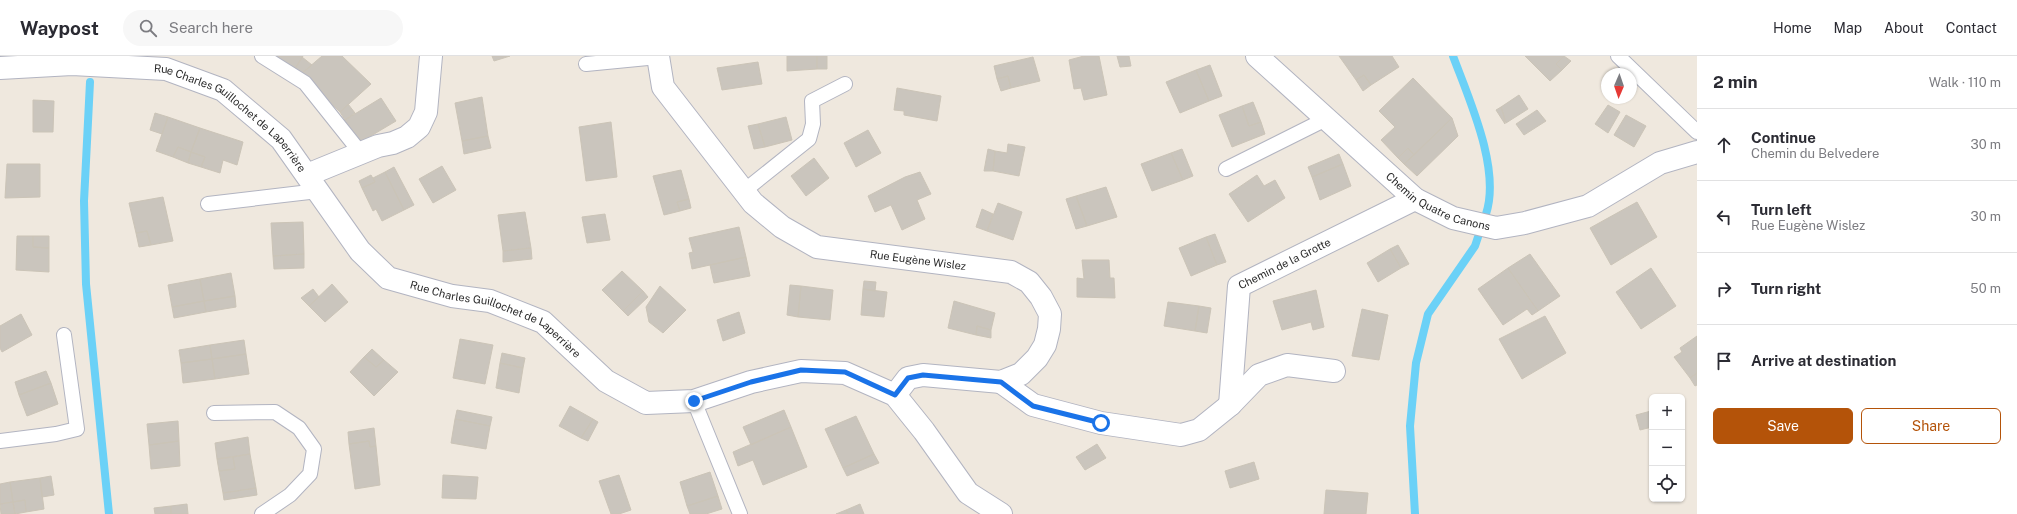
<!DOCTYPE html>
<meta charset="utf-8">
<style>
:root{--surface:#fff;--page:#f7f7f7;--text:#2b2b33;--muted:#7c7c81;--line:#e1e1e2;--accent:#b45309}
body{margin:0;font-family:"Public Sans",sans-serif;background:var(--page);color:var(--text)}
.controls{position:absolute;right:12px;bottom:12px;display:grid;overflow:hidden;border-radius:6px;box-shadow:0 1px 3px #0004}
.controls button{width:36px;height:36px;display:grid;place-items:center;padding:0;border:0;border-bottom:1px solid var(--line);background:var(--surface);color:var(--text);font:20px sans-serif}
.compass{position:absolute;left:1601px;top:12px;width:36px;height:36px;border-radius:50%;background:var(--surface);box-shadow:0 1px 3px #0004;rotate:182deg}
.stop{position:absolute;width:12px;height:12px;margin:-9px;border:3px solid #1a73e8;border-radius:50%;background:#fff}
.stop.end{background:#1a73e8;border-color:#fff;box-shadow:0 1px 4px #0008}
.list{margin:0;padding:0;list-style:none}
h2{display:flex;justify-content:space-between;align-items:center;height:52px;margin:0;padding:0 16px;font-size:17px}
h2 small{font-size:13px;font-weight:400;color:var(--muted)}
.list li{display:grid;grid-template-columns:26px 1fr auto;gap:12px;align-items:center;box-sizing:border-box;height:72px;padding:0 16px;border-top:1px solid var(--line)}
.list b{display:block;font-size:15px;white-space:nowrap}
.list p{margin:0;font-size:13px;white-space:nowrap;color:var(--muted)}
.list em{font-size:13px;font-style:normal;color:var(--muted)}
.actions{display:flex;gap:8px;padding:12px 16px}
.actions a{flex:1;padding:9px 0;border:1px solid var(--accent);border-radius:6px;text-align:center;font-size:14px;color:var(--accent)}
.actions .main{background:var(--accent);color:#fff}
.icon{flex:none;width:22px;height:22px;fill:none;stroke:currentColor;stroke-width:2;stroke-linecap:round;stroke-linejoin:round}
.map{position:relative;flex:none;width:1697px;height:458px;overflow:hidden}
header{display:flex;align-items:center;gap:24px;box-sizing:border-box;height:56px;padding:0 20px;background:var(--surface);border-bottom:1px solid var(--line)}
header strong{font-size:19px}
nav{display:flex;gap:22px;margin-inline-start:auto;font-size:14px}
.search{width:280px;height:36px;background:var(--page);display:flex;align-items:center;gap:10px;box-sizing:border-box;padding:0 14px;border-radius:22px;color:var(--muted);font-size:15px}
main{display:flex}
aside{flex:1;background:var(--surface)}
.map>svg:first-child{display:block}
</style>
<header>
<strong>Waypost</strong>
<div class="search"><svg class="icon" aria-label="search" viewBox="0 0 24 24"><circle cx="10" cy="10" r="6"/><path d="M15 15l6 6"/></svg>Search here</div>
<nav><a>Home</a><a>Map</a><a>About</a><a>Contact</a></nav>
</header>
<main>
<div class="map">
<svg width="1697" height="458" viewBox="0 0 1697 458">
<rect width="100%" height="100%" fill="#efe8de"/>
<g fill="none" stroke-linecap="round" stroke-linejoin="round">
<path stroke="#6bd1f7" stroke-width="8" d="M1453,0C1469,43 1501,113 1486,158
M90,26L84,145L86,228L109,458
M1415,458L1410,370L1416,307L1428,258L1475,190L1478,181"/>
</g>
<path fill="#cac5bd" stroke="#cbc4b7" d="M275,0H303L295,13Z
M322,0H342L371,28L340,56L301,18Z
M492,0H510L494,5Z
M787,0H817V13L787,15Z
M817,0H827V13H817Z
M1084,0H1099L1107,39L1084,44L1081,32L1074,33L1069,4Z
M1117,0H1129L1131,10L1120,11Z
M1339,0H1392L1399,11L1371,29L1364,19L1356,24Z
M1525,0H1564L1556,8L1562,14L1550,25Z
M1564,0L1571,5L1562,14L1556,8Z
M302,1L312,9L301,18L295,13Z
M1033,1L1040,25L1011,32L1008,20L997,23L994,10Z
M758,6L762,28L722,34L717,12Z
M1210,9L1222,40L1209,45L1196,14Z
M1196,14L1209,45L1180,57L1166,26Z
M1364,19L1371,29L1363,35L1356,24Z
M1008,20L1011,32L1001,35L997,23Z
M1413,22L1452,62L1414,99L1408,92L1398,102L1381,84L1395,71L1379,55Z
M897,32L941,40L937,65L904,59V55L894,54Z
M1519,39L1528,53L1506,67L1501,51Z
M482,41L488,80L462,85L455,47Z
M381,42L396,65L359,87L345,64Z
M33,44L54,45L53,76H33Z
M1253,46L1261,66L1249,70L1242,50Z
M348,48L355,57L345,64L340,56Z
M1608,49L1620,56L1608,77L1595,68Z
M1242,50L1249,70L1261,66L1265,78L1232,91L1219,59Z
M1501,51L1504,60L1505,68L1496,54Z
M1537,54L1546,65L1524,79L1516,68Z
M155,57L168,61L162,78L150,74Z
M1626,59L1646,70L1634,91L1614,79Z
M168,61L200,72L191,96L178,91L173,101L156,95Z
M786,61L792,84L765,91L758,68Z
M1452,62L1458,80L1417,120L1404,108Z
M611,66L617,121L586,125L579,71Z
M758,68L765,91L754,93L748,70Z
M200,72L243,86L237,109L223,104L220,117L201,111L205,101L191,96Z
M868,74L881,97L856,111L844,87Z
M488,80L491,92L464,98L462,85Z
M1008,88L1025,91L1019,120L993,115L995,95L1007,97Z
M178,91L191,96L188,107L173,101Z
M1408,92L1414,99L1404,108L1398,102Z
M988,93L995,95L993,115H984Z
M1182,93L1193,120L1183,124L1171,97Z
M191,96L205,101L201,111L188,107Z
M1171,97L1183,124L1152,135L1141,108Z
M1339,98L1343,108L1312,121L1308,111Z
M814,102L829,122L806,140L791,120Z
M7,108H40V141L5,142Z
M1343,108L1351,130L1320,144L1312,121Z
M442,110L456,134L433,147L419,123Z
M394,111L414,149L404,154L385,116Z
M681,114L689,143L677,146L680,155L664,159L653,120Z
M385,116L404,154L382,165L376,153L373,155L362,132L375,126L373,122Z
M920,116L931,138L917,144L925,163L902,174L891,149L875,156L868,140L905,121Z
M371,119L375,126L362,132L359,125Z
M1257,119L1264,130L1275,124L1285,142L1248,166L1229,138Z
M1106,131L1117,161L1087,170L1076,140Z
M1076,140L1087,170L1076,173L1066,143Z
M163,141L173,185L151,189L147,175L136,177L129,147Z
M689,143L691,152L680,155L677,146Z
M1637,146L1657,181L1611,209L1590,172Z
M998,147L1022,156L1013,184L987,175Z
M982,153L993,158L987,175L976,171Z
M525,156L531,192L503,195L498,159Z
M605,158L610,184L587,187L582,161Z
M303,166L304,198L273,200L271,167Z
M739,171L746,201L692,213L689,197L693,196L689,182Z
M147,175L151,189L139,191L136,177Z
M1215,178L1226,206L1217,209L1206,181Z
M17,180H33V191L49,192V216L16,214Z
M33,180H49V192L33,191Z
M1206,181L1217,209L1191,220L1179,192Z
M1398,189L1409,208L1401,212L1390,193Z
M531,192L532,203L503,206V195Z
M1390,193L1401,212L1378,226L1367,207Z
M304,198V212L274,213L273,200Z
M1530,198L1560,240L1538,255L1508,212Z
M746,201L750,220L714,227L710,209Z
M1082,204H1109L1110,222H1114L1115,242L1077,241V222L1084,223Z
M1508,212L1538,255L1532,259L1527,253L1503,269L1478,233Z
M1651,212L1676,250L1641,273L1616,236Z
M622,215L643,235L623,255L602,234Z
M231,217L235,240L204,245L200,223Z
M200,223L204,245L172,251L168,229Z
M864,225L876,226L875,235L863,233Z
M332,228L348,246L325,266L309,250Z
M790,229L801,230L798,261L787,259Z
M660,230L686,254L663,277L649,266L646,251Z
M801,230L833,234L830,264L798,261Z
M313,233L319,241L309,250L301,242Z
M863,233L887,236L884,261L861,259Z
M1316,234L1324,271L1313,274L1311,266L1282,274L1273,245Z
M643,235L648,241L628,260L623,255Z
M235,240L236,251L206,256L204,245Z
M204,245L206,256L174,262L172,251Z
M954,245L995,257L991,274L977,270L976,279L948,272Z
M1168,246L1199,250L1195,275L1164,270Z
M1199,250L1211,252L1207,277L1195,275Z
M1362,253L1388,259L1379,304L1352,300Z
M739,256L745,277L723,285L717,264Z
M21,258L32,279L2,296L0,292V270Z
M1545,260L1566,297L1522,323L1499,283Z
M977,270L991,274V282L976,279Z
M1697,280V317L1690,322L1674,301L1682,296L1680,292Z
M460,283L493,289L485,328L453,322Z
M244,284L246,298L212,303L210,289Z
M210,289L212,303L181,307L179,294Z
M372,293L384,304L376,311L364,301Z
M502,297L525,302L523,312L500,307Z
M246,298L249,318L215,323L212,303Z
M364,301L376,311L384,304L398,316L374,340L350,316Z
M212,303L215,323L183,327L181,307Z
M500,307L523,312L519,337L496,332Z
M46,315L51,327L19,339L15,326Z
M1697,317V329L1695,330L1690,322Z
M51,327L58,348L27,360L19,339Z
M570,350L593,363L581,382L559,370Z
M457,354L492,361L490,370L455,363Z
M784,354L791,371L751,389L743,371Z
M1651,355L1652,371L1640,374L1636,359Z
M856,360L874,398L843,412L825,373Z
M455,363L490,370L486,393L451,387Z
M593,363L598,366L588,385L581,382Z
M178,365L179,385L149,389L147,368Z
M791,371L807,411L763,429L753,404L738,410L733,396Z
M374,372L376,390L370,391L369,385L349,388L348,376Z
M248,381L250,398L217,403L215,387Z
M179,385L180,410L151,413L149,389Z
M369,385L370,391L376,390L380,429L355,433L349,388Z
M1097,388L1106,402L1085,414L1076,401Z
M250,398L256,432L223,437L219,415L235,413L233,401Z
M874,398L879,407L847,420L843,412Z
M233,401L235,413L219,415L217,403Z
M1254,406L1259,423L1230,432L1225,415Z
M710,416L718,440L687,450L680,426Z
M443,419L478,421L476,443L442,442Z
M619,419L631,454L619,458H611L599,425Z
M51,420L54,439L42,441L40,422Z
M40,422L44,453L26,456L25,444L13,446L10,426Z
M10,426L13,446L0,448V428Z
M256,432L257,439L224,444L223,437Z
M1326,434L1368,437L1366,458H1324Z
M718,440L722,453L706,458H690L687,450Z
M25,444L26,456L15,458L13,446Z
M13,446L15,458H1L0,448Z
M187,448L188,458H171V450Z
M860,448L864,458H848L846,454Z
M171,450V458H155L154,452Z
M846,454L848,458H836Z"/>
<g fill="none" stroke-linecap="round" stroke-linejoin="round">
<defs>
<path id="service" d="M262,0L305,27L360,96
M1618,0L1697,76
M586,8L658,1
M1226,113L1326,63
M744,135L809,83L813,68L812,45L845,28
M208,148L318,135
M694,345L740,458
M214,357L275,356L299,372L314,393L310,418L290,439L262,458
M0,385L56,378L77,373L64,279"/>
<g id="minor">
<path id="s1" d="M658,0L663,31L753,147L782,171L817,191L1011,216L1029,226L1041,241L1050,258L1049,273L1045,289L1037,302L1021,318L1001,326L923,319L908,322L895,339"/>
<path id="s2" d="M1257,0L1415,143L1453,162L1496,172L1525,167L1588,150L1660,107L1697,96"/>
<path id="s3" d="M0,12L72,8L166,13L223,34L281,83L360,195L388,222L452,240L490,245L543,266L606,325L646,347L694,345L751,326L801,315L845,317L895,339L924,375L968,437L1001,458"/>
<path d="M307,119L378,90L393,87L407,81L419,71L426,56L431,0"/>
<path d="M1001,326L1033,349L1101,367L1181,379L1199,374L1230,349L1259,319L1287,309L1334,315"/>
<path id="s4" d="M1230,349L1239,230L1415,143"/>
</g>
</defs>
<use href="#service" stroke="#b2b4c1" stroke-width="16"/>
<use href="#minor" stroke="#b2b4c1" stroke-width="24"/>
<use href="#service" stroke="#fff" stroke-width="14"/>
<use href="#minor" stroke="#fff" stroke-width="22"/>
</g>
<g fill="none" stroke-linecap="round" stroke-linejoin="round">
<path stroke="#1a73e8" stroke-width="5" d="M694,345L751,326L801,314L845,316L895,339L908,322L923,319L1001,326L1033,350L1101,367"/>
</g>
<g text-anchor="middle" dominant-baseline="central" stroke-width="3" stroke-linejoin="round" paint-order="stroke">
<g font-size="11" fill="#2c2c2c" stroke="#fff">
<text stroke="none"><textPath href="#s3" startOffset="248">Rue Charles Guillochet de Laperrière</textPath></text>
<text stroke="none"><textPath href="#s2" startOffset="235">Chemin Quatre Canons</textPath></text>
<text stroke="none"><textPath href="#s1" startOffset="358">Rue Eugène Wislez</textPath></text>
<text stroke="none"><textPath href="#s4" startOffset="170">Chemin de la Grotte</textPath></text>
<text stroke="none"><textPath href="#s3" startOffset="596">Rue Charles Guillochet de Laperrière</textPath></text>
</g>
</g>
</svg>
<div class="controls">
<button>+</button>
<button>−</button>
<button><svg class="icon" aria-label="locate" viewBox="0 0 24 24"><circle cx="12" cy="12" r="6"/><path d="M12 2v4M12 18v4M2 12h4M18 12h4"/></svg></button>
</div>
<svg class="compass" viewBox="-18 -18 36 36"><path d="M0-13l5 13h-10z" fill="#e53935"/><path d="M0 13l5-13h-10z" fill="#7c7c81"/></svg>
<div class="stop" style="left:1101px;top:367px"></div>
<div class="stop end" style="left:694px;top:345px"></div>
</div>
<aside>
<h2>2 min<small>Walk · 110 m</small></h2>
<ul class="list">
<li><svg class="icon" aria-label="ahead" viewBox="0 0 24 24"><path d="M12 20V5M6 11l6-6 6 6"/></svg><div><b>Continue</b><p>Chemin du Belvedere</p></div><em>30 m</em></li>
<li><svg class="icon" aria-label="left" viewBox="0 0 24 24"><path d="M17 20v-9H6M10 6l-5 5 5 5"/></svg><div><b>Turn left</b><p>Rue Eugène Wislez</p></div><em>30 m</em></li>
<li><svg class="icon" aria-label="right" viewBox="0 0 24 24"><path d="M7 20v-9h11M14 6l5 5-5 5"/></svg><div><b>Turn right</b></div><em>50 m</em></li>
<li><svg class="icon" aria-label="arrive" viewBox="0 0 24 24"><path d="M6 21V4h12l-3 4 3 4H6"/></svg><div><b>Arrive at destination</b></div></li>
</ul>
<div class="actions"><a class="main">Save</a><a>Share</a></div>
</aside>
</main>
